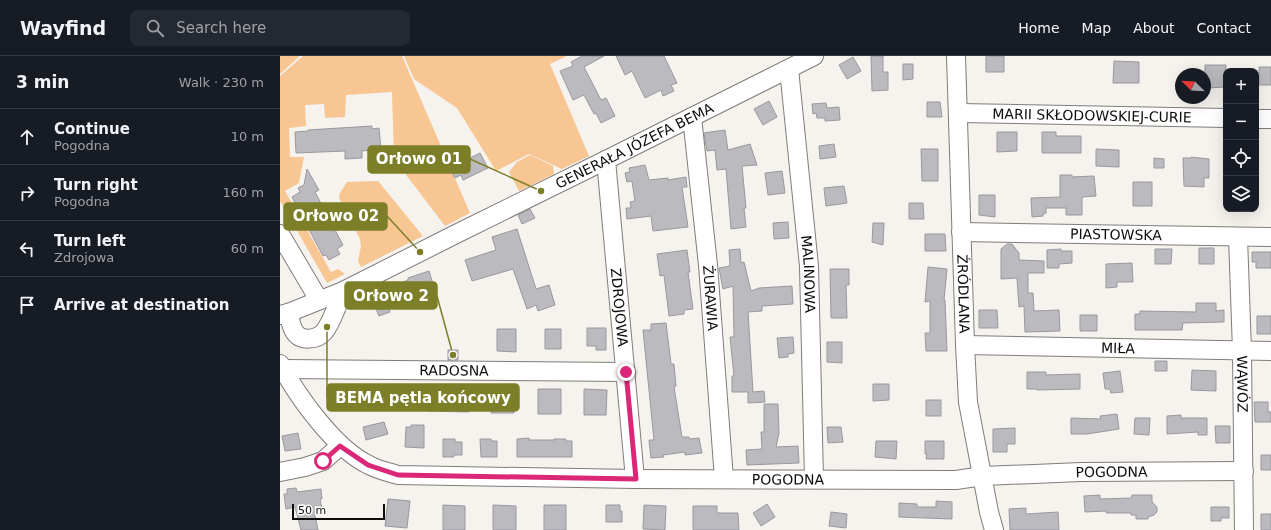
<!DOCTYPE html>
<meta charset="utf-8">
<style>
:root{--surface:#171b24;--page:#242831;--text:#f1f3f6;--muted:#9ea1a6;--line:#363941}
body{margin:0;font-family:"DejaVu Sans",sans-serif;background:var(--page);color:var(--text)}
.controls{position:absolute;right:12px;top:12px;display:grid;overflow:hidden;border-radius:8px;box-shadow:0 4px 16px #0002}
.controls button{width:36px;height:36px;display:grid;place-items:center;padding:0;border:0;border-bottom:1px solid var(--line);background:var(--surface);color:var(--text);font:20px sans-serif}
.compass{position:absolute;left:895px;top:12px;width:36px;height:36px;border-radius:50%;background:var(--surface);box-shadow:0 4px 16px #0002;rotate:294deg}
.scale{position:absolute;left:12px;bottom:10px;width:93px;box-sizing:border-box;padding-left:4px;border:2px solid #0d0c0a;border-top:0;font-size:11px;line-height:14px;white-space:nowrap;color:#0d0c0a;-webkit-text-stroke:3px #fff;paint-order:stroke}
.stop{position:absolute;width:12px;height:12px;margin:-9px;border:3px solid #db2777;border-radius:50%;background:#fff}
.stop.end{background:#db2777;border-color:#fff;box-shadow:0 1px 4px #0008}
.list{margin:0;padding:0;list-style:none}
h2{display:flex;justify-content:space-between;align-items:center;height:52px;margin:0;padding:0 16px;font-size:17px}
h2 small{font-size:13px;font-weight:400;color:var(--muted)}
.list li{display:grid;grid-template-columns:26px 1fr auto;gap:12px;align-items:center;box-sizing:border-box;height:56px;padding:0 16px;border-top:1px solid var(--line)}
.list b{display:block;font-size:15px;white-space:nowrap}
.list p{margin:0;font-size:13px;white-space:nowrap;color:var(--muted)}
.list em{font-size:13px;font-style:normal;color:var(--muted)}
.icon{flex:none;width:22px;height:22px;fill:none;stroke:currentColor;stroke-width:2;stroke-linecap:round;stroke-linejoin:round}
.map{position:relative;flex:none;width:991px;height:474px;overflow:hidden}
header{display:flex;align-items:center;gap:24px;box-sizing:border-box;height:56px;padding:0 20px;background:var(--surface);border-bottom:1px solid var(--line)}
header strong{font-size:19px}
nav{display:flex;gap:22px;margin-inline-start:auto;font-size:14px}
.search{width:280px;height:36px;background:var(--page);display:flex;align-items:center;gap:10px;box-sizing:border-box;padding:0 14px;border-radius:8px;color:var(--muted);font-size:15px}
main{display:flex}
aside{flex:1;background:var(--surface)}
.map>svg:first-child{display:block}
</style>
<header>
<strong>Wayfind</strong>
<div class="search"><svg class="icon" aria-label="search" viewBox="0 0 24 24"><circle cx="10" cy="10" r="6"/><path d="M15 15l6 6"/></svg>Search here</div>
<nav><a>Home</a><a>Map</a><a>About</a><a>Contact</a></nav>
</header>
<main>
<aside>
<h2>3 min<small>Walk · 230 m</small></h2>
<ul class="list">
<li><svg class="icon" aria-label="ahead" viewBox="0 0 24 24"><path d="M12 20V5M6 11l6-6 6 6"/></svg><div><b>Continue</b><p>Pogodna</p></div><em>10 m</em></li>
<li><svg class="icon" aria-label="right" viewBox="0 0 24 24"><path d="M7 20v-9h11M14 6l5 5-5 5"/></svg><div><b>Turn right</b><p>Pogodna</p></div><em>160 m</em></li>
<li><svg class="icon" aria-label="left" viewBox="0 0 24 24"><path d="M17 20v-9H6M10 6l-5 5 5 5"/></svg><div><b>Turn left</b><p>Zdrojowa</p></div><em>60 m</em></li>
<li><svg class="icon" aria-label="arrive" viewBox="0 0 24 24"><path d="M6 21V4h12l-3 4 3 4H6"/></svg><div><b>Arrive at destination</b></div></li>
</ul>
</aside>
<div class="map">
<svg width="991" height="474" viewBox="0 0 991 474">
<rect width="100%" height="100%" fill="#f6f2ee"/>
<path fill="#f7c693" d="M0,0H20L0,18Z
M23,0H122L190,157L165,170L114,103L112,36L66,39L65,61L45,62L44,48L25,49L26,70L9,72L10,101H24L19,127L5,135L51,216L58,213L65,218L47,227L0,145V20Z
M124,0H287L270,8L309,100L282,113L249,98L216,115L177,52L134,23Z
M250,99L273,110L274,118L239,135L229,116L237,106Z
M98,125L143,180L81,211L78,205L81,190L80,183L59,142L60,137L67,126Z"/>
<path fill="#bababf" stroke="#98999e" d="M302,0H324L304,11L321,44L326,42L335,60L321,67L316,57L314,58L304,39L293,44L280,15L293,10L291,6Z
M336,0H384L397,27L391,29L394,35L383,40L381,34L365,42L352,15L345,19Z
M591,0H603V16H608V34L592,35Z
M706,0H724V16H706Z
M573,1L581,15L567,23L559,9Z
M834,5L859,6V27H833Z
M623,8H633V23L623,24Z
M925,9H946L945,31L928,32V29H925Z
M979,11H991V29H979Z
M489,45L497,61L483,69L474,53Z
M647,46H660L662,61H647Z
M546,47L547,52L559,51L560,64L545,65V62H537L536,57L533,58L532,48Z
M92,70V73L99,72L101,93L82,95V102L65,103V95L16,97L15,76L28,75V74Z
M445,74L448,94L470,88L477,109L462,110L466,152H464L466,171L451,173L446,113L437,114L435,94L427,95L424,77Z
M717,76H737V95L717,96Z
M762,76H776V80H801V97H762Z
M554,88L556,101L540,103L539,90Z
M641,93H658V125H642Z
M816,93L839,94V111L816,110Z
M200,97L208,112L183,124L181,119L175,122L170,112Z
M911,101L929,103V122H924V131L904,130L903,102H911Z
M874,102L884,103V112H874Z
M365,109L369,124L388,122V124L406,121L407,131H402L408,171L373,175L371,160L347,163L346,152H351L350,146L355,145L352,125L347,126L345,117L350,116L349,112Z
M27,113L39,134L35,136L63,189L57,193L60,198L49,204L46,199L43,200L12,141L20,136L18,132L24,129Z
M502,115L505,137L488,139L485,117Z
M780,119H792V121L814,120L816,140L802,141V159H786V152H766V157L763,158V160L752,161L751,142L780,141Z
M853,126H872V150H853Z
M564,130L567,147L546,150L544,132Z
M699,139H715V161L699,159Z
M629,147H643L644,163H629Z
M250,153L255,162L242,168L238,159Z
M508,166L509,182L494,183L493,167Z
M593,167H604L603,189L592,186Z
M237,173L256,233L269,229L275,249L258,255L256,249L247,253L233,213L192,225L185,204L216,194L212,181Z
M645,178H665L666,195H645Z
M727,188H732L739,197V204L764,205V217H748V237H753L754,255L779,254L780,275L745,276L744,250L739,251L737,222L721,223V193Z
M919,192H934V208H919Z
M460,193L461,207L464,206L471,235L479,232L512,230L513,248L482,250V255L468,256L473,336L484,335L485,346L468,347V336H452V320H454L450,281H454L453,230L443,233L439,212L450,210L449,194Z
M781,193V195H792V207L779,208V212H767V194Z
M875,193H892L891,208H875Z
M407,194L410,216H408L413,253L404,254V258L389,260L384,219L380,220L377,198Z
M972,196H991V212H976V206H972Z
M852,207L853,226H837V231L826,232V208Z
M648,211L667,213L664,244H665L667,295H646L645,277H650V245L645,246Z
M550,213H569V229H566L567,262H551Z
M149,215L154,231L140,236V238L136,239V241L127,245L121,227L128,224V222Z
M105,243L110,256L99,260L94,248Z
M916,247H936V255L944,254V266L903,267L902,274H855V258H860V255L916,256Z
M699,254H717L718,272H699Z
M800,259H817V275H800Z
M977,260H991V278H977Z
M386,267L391,308H394L396,330L394,331L402,381H409V383L419,382L422,397L405,399V396L383,399L384,401L371,402L369,384H374L363,274H371V268Z
M307,272H326V294H316V290H307Z
M217,273H236V296L217,295Z
M265,273H281V293H265Z
M513,281L514,297L508,298V301L499,302L497,282Z
M547,286H562V307L547,306Z
M168,294H178V304H168Z
M875,305H887V315H875Z
M912,314L936,315V335L911,334Z
M840,315L843,336L831,337L830,333H825L823,317Z
M747,316H766V319L800,318V333L757,334V333H747Z
M593,328H609V344L593,345Z
M125,331L136,332L137,334H144V339L166,340V331L190,332L189,356L148,355V349H125Z
M211,333H234V357H211Z
M258,333H281V358H258Z
M304,333L327,334L326,359H304Z
M646,344H661V360H646Z
M974,346H988V356H991V366H975Z
M484,348H498L499,377L496,391L518,390L519,407L467,409L466,394L482,393L481,376H484Z
M837,358L839,373L807,378H791V362L821,363L820,360Z
M901,359V362H927V379H918V376L887,378V360Z
M855,362H870L869,379L854,378Z
M104,366L108,378L86,384L83,371Z
M131,369H144V392L125,391L126,371H131Z
M935,370H950V387H936Z
M547,371H561L563,386L548,387Z
M735,372V388H727V396H713V373Z
M18,377L21,393L5,395L2,380Z
M249,382V384H274V383H286V385H292V401H237V383Z
M163,383H175V386H182V399H174V401H163Z
M200,383H211L212,385H217V401H201Z
M596,385H617L616,403L595,401Z
M645,385H664V403H646L647,398H645Z
M981,399H991V414H981Z
M16,432L17,436L41,433L42,443H40L43,458L35,459L38,474H21L15,451L6,453L4,438H7V433Z
M820,439V443L851,442L852,439H872V446L877,451V456L874,459L868,461V463H856V459H851V457H826V455L805,456L804,440Z
M108,443L130,445L127,472L105,470Z
M656,445L672,446V463L619,461V447L637,448V451H656Z
M487,448L495,461L481,470L473,457Z
M163,449L185,450V474H163Z
M213,449L236,450V474H213Z
M264,449H286V474H264Z
M326,449H340V455H342V466H326Z
M364,449L386,450L385,474L363,473Z
M413,450H437V457H458L459,474H413Z
M931,451H949V462H941V465H931Z
M746,452V458L778,456L779,474H730L729,453Z
M551,456L567,458L566,472L549,470Z
M981,458H991V474H981Z"/>
<g fill="none" stroke-linecap="round" stroke-linejoin="round">
<defs>
<g id="minor">
<path id="s1" d="M676,0L685,289L688,346L709,456L714,474"/>
<path id="s2" d="M509,13L529,210L534,423"/>
<path id="s3" d="M678,57L946,62"/>
<path id="s4" d="M412,61L428,209L444,423"/>
<path d="M976,63H991"/>
<path id="s5" d="M326,104L355,423"/>
<path id="s6" d="M681,176L991,181"/>
<path d="M0,178L39,244"/>
<path id="s7" d="M958,181L962,295L964,474"/>
<path d="M8,257C10,262 11,270 14,275C20,286 37,284 44,276C52,266 58,247 63,235"/>
<path id="s8" d="M0,259L8,257L63,235L178,177L326,104L534,0"/>
<path id="s9" d="M685,289L991,295"/>
<path id="s10" d="M0,308C18,341 55,393 89,409C98,414 108,416 118,419L355,423L676,424L703,420L801,416L964,415"/>
<path id="s11" d="M3,313L346,316"/>
<path d="M0,416L25,411L43,405L60,390"/>
</g>
</defs>
<use href="#minor" stroke="#807c79" stroke-width="20"/>
<use href="#minor" stroke="#fff" stroke-width="18"/>
</g>
<g fill="none" stroke-linecap="round" stroke-linejoin="round">
<path stroke="#db2777" stroke-width="5" d="M43,405L60,390L88,409L118,419L356,423L346,316"/>
</g>
<g text-anchor="middle" dominant-baseline="central" stroke-width="3" stroke-linejoin="round" paint-order="stroke">
<g font-size="14" fill="#0d0c0a" stroke="#fff">
<text stroke="none"><textPath href="#s3" startOffset="134">MARII SKŁODOWSKIEJ-CURIE</textPath></text>
<text stroke="none"><textPath href="#s8" startOffset="393">GENERAŁA JÓZEFA BEMA</textPath></text>
<text stroke="none"><textPath href="#s6" startOffset="155">PIASTOWSKA</textPath></text>
<text stroke="none"><textPath href="#s2" startOffset="206">MALINOWA</textPath></text>
<text stroke="none"><textPath href="#s1" startOffset="238">ŹRÓDLANA</textPath></text>
<text stroke="none"><textPath href="#s4" startOffset="182">ŻURAWIA</textPath></text>
<text stroke="none"><textPath href="#s5" startOffset="148">ZDROJOWA</textPath></text>
<text stroke="none"><textPath href="#s9" startOffset="153">MIŁA</textPath></text>
<text stroke="none"><textPath href="#s11" startOffset="171">RADOSNA</textPath></text>
<text stroke="none"><textPath href="#s7" startOffset="147">WĄWÓZ</textPath></text>
<text stroke="none"><textPath href="#s10" startOffset="881">POGODNA</textPath></text>
<text stroke="none"><textPath href="#s10" startOffset="557">POGODNA</textPath></text>
</g>
</g>
<path fill="none" stroke="#7c7f28" stroke-width="1.5" d="M261 135L190 103M140 196L107 160M173 299L157 240M47 271L47 342"/>
<g fill="#7c7f28" stroke="#fff" stroke-width="1.5">
<circle cx="261" cy="135" r="4"/>
<circle cx="140" cy="196" r="4"/>
<circle cx="173" cy="299" r="4"/>
<circle cx="47" cy="271" r="4"/>
</g>
<g fill="#7c7f28" stroke="#7c7f28" stroke-width="1.5">
<rect x="88" y="90" width="102" height="27" rx="4"/>
<rect x="4" y="147" width="103" height="27" rx="4"/>
<rect x="65" y="226" width="92" height="27" rx="4"/>
<rect x="47" y="328" width="192" height="27" rx="4"/>
</g>
<g font-size="15" text-anchor="middle" font-weight="bold" fill="#fff">
<text x="139" y="108">Orłowo 01</text>
<text x="56" y="165">Orłowo 02</text>
<text x="111" y="245">Orłowo 2</text>
<text x="143" y="347">BEMA pętla końcowy</text>
</g>
</svg>
<div class="controls">
<button>+</button>
<button>−</button>
<button><svg class="icon" aria-label="locate" viewBox="0 0 24 24"><circle cx="12" cy="12" r="6"/><path d="M12 2v4M12 18v4M2 12h4M18 12h4"/></svg></button>
<button><svg class="icon" aria-label="layers" viewBox="0 0 24 24"><path d="M12 4l9 5-9 5-9-5zM3 14l9 5 9-5"/></svg></button>
</div>
<svg class="compass" viewBox="-18 -18 36 36"><path d="M0-13l5 13h-10z" fill="#e53935"/><path d="M0 13l5-13h-10z" fill="#9ea1a6"/></svg>
<div class="scale">50 m</div>
<div class="stop" style="left:43px;top:405px"></div>
<div class="stop end" style="left:346px;top:316px"></div>
</div>
</main>
